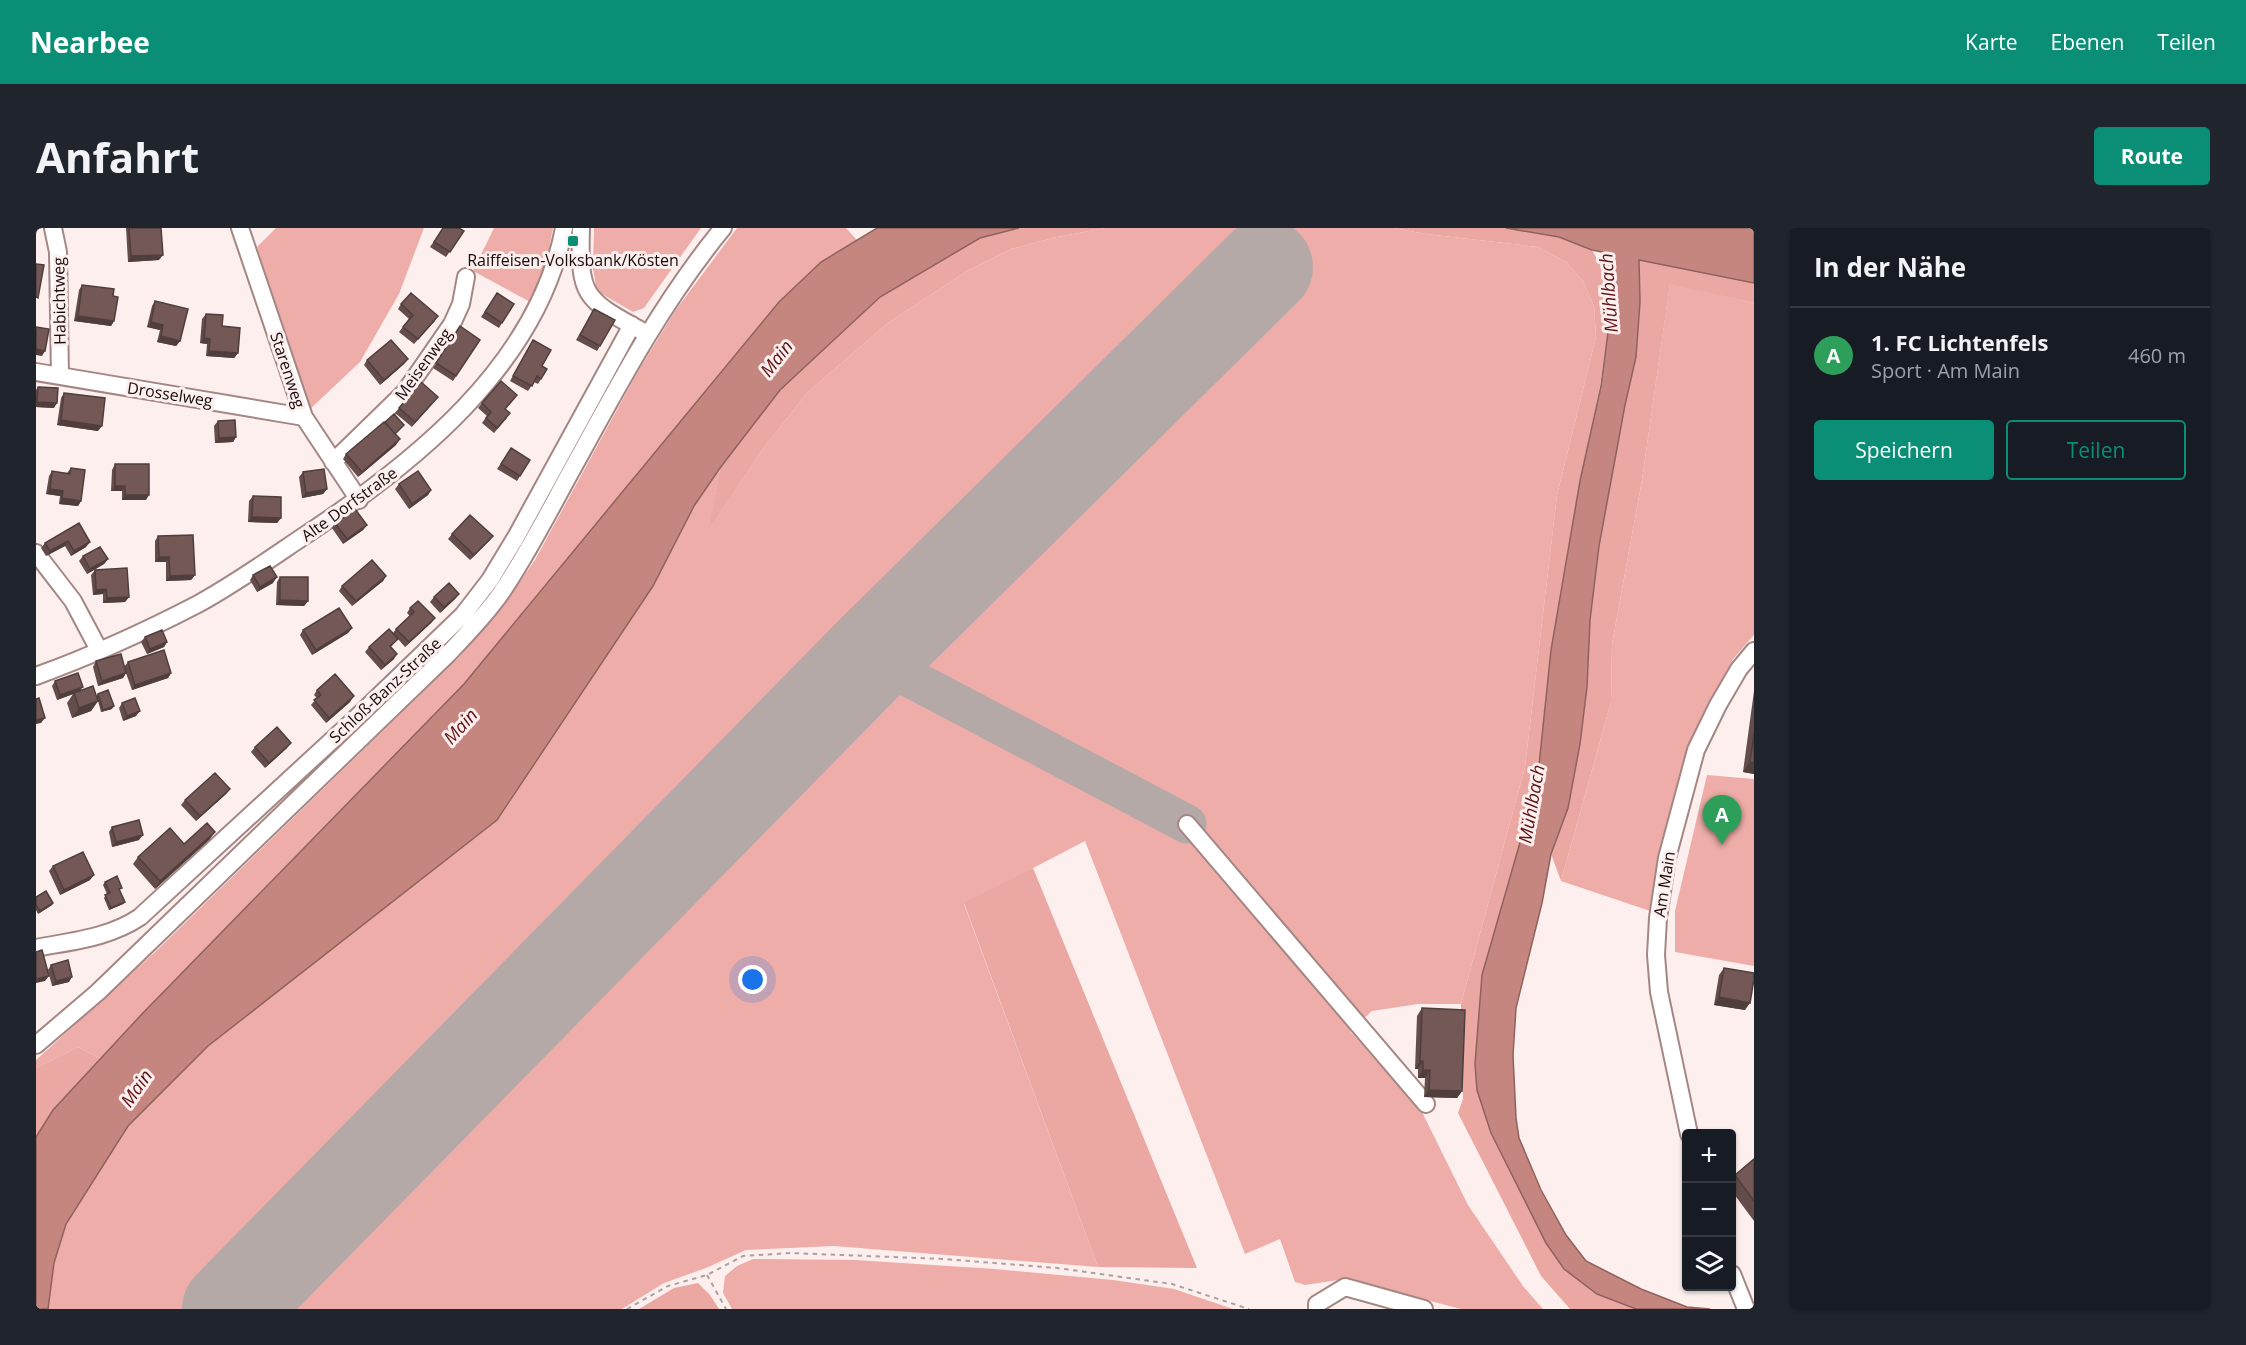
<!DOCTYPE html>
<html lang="de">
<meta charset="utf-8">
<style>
:root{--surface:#171b24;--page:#20242c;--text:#f1f3f6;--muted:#9ea1a6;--line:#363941;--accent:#0a8f76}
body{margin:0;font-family:"Open Sans",sans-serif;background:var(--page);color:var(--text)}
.controls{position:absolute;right:18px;bottom:18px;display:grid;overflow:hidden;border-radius:6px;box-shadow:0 2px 4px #0004}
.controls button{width:54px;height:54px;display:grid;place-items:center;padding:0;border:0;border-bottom:2px solid var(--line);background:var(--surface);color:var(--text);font:30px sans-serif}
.you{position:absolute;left:717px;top:752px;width:21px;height:21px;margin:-15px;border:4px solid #fff;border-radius:50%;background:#1a73e8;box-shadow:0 0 0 9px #1a73e833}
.badge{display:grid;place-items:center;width:39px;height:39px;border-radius:50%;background:var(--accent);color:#fff;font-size:20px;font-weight:700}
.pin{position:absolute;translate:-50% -50px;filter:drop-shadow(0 2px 3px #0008)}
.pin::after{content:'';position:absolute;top:32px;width:21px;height:18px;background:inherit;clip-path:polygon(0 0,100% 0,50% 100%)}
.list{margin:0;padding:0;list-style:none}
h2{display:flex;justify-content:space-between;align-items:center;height:78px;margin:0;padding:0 24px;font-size:26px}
h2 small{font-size:20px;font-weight:400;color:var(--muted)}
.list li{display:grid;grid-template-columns:39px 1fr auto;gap:18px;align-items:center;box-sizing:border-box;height:96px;padding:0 24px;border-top:2px solid var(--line)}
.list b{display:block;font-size:22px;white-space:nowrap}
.list p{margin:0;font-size:20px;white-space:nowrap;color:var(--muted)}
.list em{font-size:20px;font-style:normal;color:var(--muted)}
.actions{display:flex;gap:12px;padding:18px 24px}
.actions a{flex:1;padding:14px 0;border:2px solid var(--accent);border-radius:6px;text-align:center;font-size:21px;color:var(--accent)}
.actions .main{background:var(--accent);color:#fff}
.icon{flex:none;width:33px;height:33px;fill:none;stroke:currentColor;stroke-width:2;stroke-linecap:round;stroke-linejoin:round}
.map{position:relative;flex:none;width:1718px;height:1081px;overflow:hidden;border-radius:6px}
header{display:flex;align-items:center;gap:36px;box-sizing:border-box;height:84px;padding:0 30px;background:var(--accent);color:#fff}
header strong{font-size:28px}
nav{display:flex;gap:33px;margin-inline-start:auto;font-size:21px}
.intro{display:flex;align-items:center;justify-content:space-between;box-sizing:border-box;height:144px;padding:0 36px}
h1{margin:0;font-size:42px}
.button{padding:15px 27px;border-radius:6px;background:var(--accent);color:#fff;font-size:21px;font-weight:700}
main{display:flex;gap:36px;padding:0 36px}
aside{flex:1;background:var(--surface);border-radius:6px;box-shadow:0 2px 4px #0004}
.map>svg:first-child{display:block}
</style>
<header>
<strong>Nearbee</strong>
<nav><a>Karte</a><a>Ebenen</a><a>Teilen</a></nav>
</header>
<div class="intro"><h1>Anfahrt</h1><a class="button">Route</a></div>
<main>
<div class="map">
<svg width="1718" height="1081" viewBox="0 0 1718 1081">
<rect width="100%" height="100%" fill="#fcefee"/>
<path fill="#eeada8" d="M240,0H388L363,66L324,134L272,183L221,19Z
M458,0H517L510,36L496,75L437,43Z
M558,0H665L608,80L597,84L561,63L557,41Z
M701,0H810L821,12L785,34L743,74L428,456L65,831L42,819L0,840V832L119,724L422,430L458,390L499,332L601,145L639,83Z
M1069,0H1358L1390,6L1502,19L1530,34L1547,53L1558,78L1560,109L1521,267L1489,539L1425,776H1382L1336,783L1314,803L1383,878L1432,977L1487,1058L1507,1081H1425L1309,1051L1269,1057L1259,1054L1244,1011L1209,1026L1049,613L928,676L1062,1039L798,1018L710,1022L670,1040L628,1055L586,1081H12L18,1035L30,996L92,898L172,818L461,592L617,358L658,278L684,240L674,299L726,222L772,164L852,95L931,43L975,21L1021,9Z
M1634,55L1718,75V407L1697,431L1666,496L1617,684L1525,653L1575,474L1576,416L1606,252Z
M1671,547L1718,551V738L1639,724V683Z
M717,1031L819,1032L959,1041L1077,1052L1138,1061L1197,1081H696L687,1065L689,1048L701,1038Z"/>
<path fill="#eba8a2" d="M983,0H1069L1021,9L975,21L931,43L852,95L772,164L726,222L673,301L684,240L744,162L845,68L944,10Z
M1358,0H1470L1523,9L1556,22L1574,54L1573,97L1564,158L1544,253L1515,422L1503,537L1485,611L1466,675L1455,905L1510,1015L1600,1081H1534L1505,1048L1422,885L1427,871L1425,776L1489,539L1521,267L1560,109L1558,78L1547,53L1530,34L1502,19L1390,6Z
M1603,32L1718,55V75L1634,56L1606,252L1576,416L1575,474L1525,653L1515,626L1532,580L1544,516L1551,459L1554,392L1563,318L1589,177L1600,129L1604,74Z
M997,640L1161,1040L1062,1039L928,675Z
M42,819L65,831L17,882L0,909V840Z
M662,1055L674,1067L683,1081H603L638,1060Z"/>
<path fill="#c68680" stroke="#91615d" stroke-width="1.5" d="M841,0H983L944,10L844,69L744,162L684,240L658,278L617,358L461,592L172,818L92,898L30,996L18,1035L12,1081H0V909L17,882L105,787L428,456L743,74L785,34Z
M1470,0H1718V55L1603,32L1604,74L1600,129L1589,177L1563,318L1554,392L1551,459L1544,516L1532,580L1515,626L1506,675L1480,780L1477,827L1480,890L1483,910L1505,962L1530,1007L1550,1033L1605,1061L1651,1079L1674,1081H1600L1561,1066L1528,1041L1510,1015L1455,905L1441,862L1439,836L1446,747L1485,611L1503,537L1515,422L1544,253L1565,158L1573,97L1574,55L1571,25L1556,22L1523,9Z"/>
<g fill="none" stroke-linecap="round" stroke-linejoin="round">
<path stroke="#b5a9a8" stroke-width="39" d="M834,429L1151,596"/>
<path stroke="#b5a9a8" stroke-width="96" d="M194,1081L834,429L1229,39"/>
<defs>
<path id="minor" d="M17,0L22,24L24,148
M204,0L268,189L323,272
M545,0C543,67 547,71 606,103
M0,144L268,189
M297,234L368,165L387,138L416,96L425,76L430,49
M0,325L37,373L63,422
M0,448C55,428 110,403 162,376C197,357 231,333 265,310C376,237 502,138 528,0
M1151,596L1390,876
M0,720C36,713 73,710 104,689L318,492L427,387L454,352L480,309L596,97
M0,817L62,764L411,427C430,407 449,388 465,365C495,321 518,273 544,227C587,148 630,69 687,0
M1653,906L1623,764L1620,727L1622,690L1631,630L1660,522L1682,477L1703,441L1718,423
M1696,1046L1710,1081
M1281,1081V1076L1309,1059L1388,1081"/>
</defs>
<use href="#minor" stroke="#a48784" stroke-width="20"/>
<path stroke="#ada1a0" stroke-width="2" stroke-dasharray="4.5 4.5" stroke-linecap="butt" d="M671,1047L690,1081
M591,1081L632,1058L671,1047L707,1028L755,1025L908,1031L1021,1040L1136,1056L1213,1081"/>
<use href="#minor" stroke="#fff" stroke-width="16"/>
</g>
<path fill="#634c4a" d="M90,0H125L123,32L92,34Z
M407,0L428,3L410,29L394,19Z
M46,57L77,68L78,93L75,98L38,93L43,62Z
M461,65L466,95L463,100L445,89Z
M119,73L144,113L140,118L121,114L124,102L111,99L116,78Z
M365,76L399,93L378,116L363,104L373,91L362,81Z
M558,81L564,118L561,123L540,112Z
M170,86L186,98L202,125L198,130L170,128L171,116L164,115L166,91Z
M424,98L444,112L417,153L397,140Z
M497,112L506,138L505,151L502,156L498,154L492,163L474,153Z
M372,131L368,136L344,157L328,137L331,132Z
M2,159L18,180L0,179V162Z
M28,165L62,203L21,197L25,170Z
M477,172L469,181L471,190L458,205L446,195L451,188L442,180L446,175Z
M398,174L376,199L359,185L363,180Z
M182,193L200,209L197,214L179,215L178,198Z
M368,197L359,206L360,217L322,249L307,231L310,226Z
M475,220L494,232L481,253L461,241Z
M79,236L110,272H86V263H75L76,242Z
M35,240L45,273L42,278L23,276L24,268L10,266L13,248L16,243L31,245Z
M267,244L291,261L287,266L266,270L263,249Z
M363,256L395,262L392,267L373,281L359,261Z
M217,268L245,290L241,295L212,294L213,273Z
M43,295L50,319L35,328L29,318L10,328L5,320L9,315Z
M299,295L331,297L327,302L307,316L296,300Z
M416,306L457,308L453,313L434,332L412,311Z
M122,308L159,347L155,352L130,353V334H119V313Z
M47,328L72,331L68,336L51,346L43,333Z
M59,342L93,369L89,374L67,375V366L57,367L55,347Z
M217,347L237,355L221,364L214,352Z
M350,348L347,353L316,378L303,363L306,358Z
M244,349L272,373L268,378L240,377L241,354Z
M423,366L419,371L404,385L394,374L398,369Z
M374,380L399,390L395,395L369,419L362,411L355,419L358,431L345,442L329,424L333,419L357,405L360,401L374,388L371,385Z
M316,400L312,405L276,427L264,407L267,402Z
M109,409L131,414L128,419L111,426L105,414Z
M60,433L88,439L92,434L135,445L132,450L96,462L90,445L87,450L62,458L57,439Z
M19,453L44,463L60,468L62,466L76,481L65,484L62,473L55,483L36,490L31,475L37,466L21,472L16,458Z
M281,462L314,474L290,495L275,477L281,470L278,467Z
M1718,463V546L1707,544Z
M86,475L100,488L87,493L83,480Z
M219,519L251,520L229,540L215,524Z
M194,561L190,566L160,593L145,577L149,572Z
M76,599L103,612L76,619L73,604Z
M174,611L119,661L97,636L102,629L148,616Z
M17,638L54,652L24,667L13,643Z
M69,654L84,662L89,674L87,676L73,682L68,670L71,666L67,657Z
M0,669L17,675L16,677L2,686L0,682Z
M15,737L33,754L16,758L12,742Z
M1688,740L1709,782L1678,777L1683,747Z
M1386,780L1426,863L1421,870L1388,869L1389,850H1382V841H1379L1381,788Z
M1718,931V993L1695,962V951L1699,947Z"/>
<path fill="#503e3c" d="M127,27L123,32L92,34L95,28Z
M42,88L78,93L75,98L38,93Z
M115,94L127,97L124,102L111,99Z
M125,108L144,113L140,118L121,114Z
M168,110L174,111L171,116L164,115Z
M0,121L9,123L6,128L0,127Z
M173,123L202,125L198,130L170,128Z
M372,131L368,136L344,157L348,152Z
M1,174L21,175L18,180L0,179Z
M25,192L66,198L62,203L21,197Z
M200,209L197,214L179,215L183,210Z
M364,211L360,217L322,249L326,244Z
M79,258H89L86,263H75Z
M14,261L27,263L24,268L10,266Z
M291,261L287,266L266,270L270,265Z
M395,262L392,267L373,281L376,276Z
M89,267H113L110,272H86Z
M26,270L45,273L42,278L23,276Z
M216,289L245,290L241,295L212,294Z
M331,297L327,302L307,316L311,311Z
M457,308L453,313L434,332L438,327Z
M32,313L29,318L10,328L14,323Z
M54,314L50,319L35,328L38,323Z
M123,329H133L130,334H119Z
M72,331L68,336L51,346L54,341Z
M159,347L155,352L130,353L134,348Z
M350,348L347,353L316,378L320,373Z
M241,349L237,355L221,364L224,359Z
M70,361L67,366L57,367L60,362Z
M423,366L419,371L404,385L408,379Z
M93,369L89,374L67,375L71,370Z
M244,372L272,373L268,378L240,377Z
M399,390L395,395L369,419L373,414Z
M316,400L312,405L276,427L280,422Z
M131,414L128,419L111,426L114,421Z
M361,426L358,431L345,442L349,437Z
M90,445L87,450L62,458L66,453Z
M135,445L132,450L96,462L99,457Z
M47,459L43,464L21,472L24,467Z
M318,468L314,474L290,495L293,490Z
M62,473L55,483L36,490L43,480Z
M78,478L76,481L65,484L67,482Z
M104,483L100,488L87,493L91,488Z
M9,490L5,495L0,496V492Z
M255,515L251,520L229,540L233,535Z
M1714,534L1718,535V546L1707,544Z
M194,561L190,566L160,593L164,588Z
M179,604L174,611L119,661L124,653Z
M107,607L103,612L76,619L80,614Z
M58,647L54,652L24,667L28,662Z
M89,674L87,676L73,682L75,680Z
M17,675L16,677L2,686L4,683Z
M13,748L9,753L0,755V751Z
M36,749L33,754L16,758L20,753Z
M1683,769L1714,775L1709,782L1678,777Z
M1384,833H1387L1382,841H1379Z
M1387,842H1394L1389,850H1382Z
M1393,862L1426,863L1421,870L1388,869Z"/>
<path fill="#735856" stroke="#503e3c" stroke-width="1.5" d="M93,0H125L127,27L95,28Z
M407,0H423L428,3L414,24L398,14Z
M0,36L8,37L2,70L0,69Z
M46,57L78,61L77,68L82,69L78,93L42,88Z
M375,65L402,88L382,111L367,99L377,87L365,76Z
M461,65L478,76L466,95L449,84Z
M119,73L152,81L144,113L125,108L127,97L115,94Z
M558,81L579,92L564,118L544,107Z
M170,86L187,87L186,98L204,100L202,125L173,123L174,111L168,110Z
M424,98L444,112L420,148L400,135Z
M0,99L13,101L9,123L0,121Z
M355,112L372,131L348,152L331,132Z
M497,112L515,122L506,138L511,141L505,151L501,148L496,158L477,148Z
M465,153L481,167L469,181L474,185L461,200L450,190L455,184L446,175Z
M385,154L402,169L379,194L363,180Z
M2,159L22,160L21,175L1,174Z
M28,165L69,170L66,198L25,192Z
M358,186L368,197L359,206L349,194Z
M199,192L200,209L183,210L182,193Z
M348,194L364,211L326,244L310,226Z
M475,220L494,232L484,248L465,236Z
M79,236H113V267H89V258H79Z
M35,240L49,242L45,273L26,270L27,263L14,261L16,243L34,246Z
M288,241L291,261L270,265L267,244Z
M382,243L395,262L376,276L363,256Z
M217,268L245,269V290L216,289Z
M319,281L331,297L311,311L299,295Z
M434,287L457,308L438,327L416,306Z
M43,295L54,314L38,323L32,313L14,323L9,315Z
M157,307L159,347L134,348L133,329H123L122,308Z
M64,319L72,331L54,341L47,328Z
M336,332L350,348L320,373L306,358Z
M234,338L241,349L224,359L217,347Z
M91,340L93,369L71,370L70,361L60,362L59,342Z
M244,349H272V373L244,372Z
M413,355L423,366L408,379L398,369Z
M382,373L399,390L373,414L360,401L378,384L374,380Z
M303,380L316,400L280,422L267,402Z
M353,401L362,411L354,418L361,426L349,437L333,419Z
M126,402L131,414L114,421L109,409Z
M128,422L135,445L99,457L92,434Z
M85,426L90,445L66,453L60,433Z
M42,445L47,459L24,467L19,453Z
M299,446L318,468L293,490L278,472L285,467L281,462Z
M57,458L62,473L43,480L38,465Z
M72,462L78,478L67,482L62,466Z
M3,470L9,490L0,492V471Z
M99,470L104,483L91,488L86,475Z
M241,499L255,515L233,535L219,519Z
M1718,505V535L1714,534Z
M179,545L194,561L164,588L149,572Z
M103,592L107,607L80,614L76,599Z
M171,595L179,604L124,653L102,629L134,600L148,616Z
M47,624L58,647L28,662L17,638Z
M81,648L86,660L83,661L89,674L75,680L69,667L74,665L69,654Z
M10,663L17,675L4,683L0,677V669Z
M6,722L13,748L0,751V724Z
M32,732L36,749L20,753L15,737Z
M1688,740L1718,745V751L1714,775L1683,769Z
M1386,780L1429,782L1426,863L1393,862L1394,842H1387V833H1384Z
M1718,931V973L1699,947Z"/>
<rect fill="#0a8f76" stroke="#fcefee" stroke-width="2" x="531" y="7" width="12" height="12" rx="3"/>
<g text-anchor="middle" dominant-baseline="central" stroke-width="6" stroke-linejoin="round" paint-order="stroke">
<g font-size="16" fill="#160c0b" stroke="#fcefee">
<text x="537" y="32">Raiffeisen-Volksbank/Kösten</text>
</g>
<g font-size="16" fill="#160c0b" stroke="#fcefee">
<text transform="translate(23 73) rotate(-91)">Habichtweg</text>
<text transform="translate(387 136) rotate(-54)">Meisenweg</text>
<text transform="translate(252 142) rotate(72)">Starenweg</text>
<text transform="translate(134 166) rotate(9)">Drosselweg</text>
<text transform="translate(313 276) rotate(-36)">Alte Dorfstraße</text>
<text transform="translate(349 462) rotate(-43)">Schloß-Banz-Straße</text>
<text transform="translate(1628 656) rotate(-81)">Am Main</text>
</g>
<g font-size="18" font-style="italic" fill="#5e1012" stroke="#fcefee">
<text transform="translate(1572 65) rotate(-94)">Mühlbach</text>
<text transform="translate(740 130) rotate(-52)">Main</text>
<text transform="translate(424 498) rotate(-48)">Main</text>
<text transform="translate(1495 576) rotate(-80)">Mühlbach</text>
<text transform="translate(100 860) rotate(-55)">Main</text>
</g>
</g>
</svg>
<div class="controls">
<button>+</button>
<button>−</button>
<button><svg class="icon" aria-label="layers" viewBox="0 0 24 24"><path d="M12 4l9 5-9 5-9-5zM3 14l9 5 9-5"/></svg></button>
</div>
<div class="you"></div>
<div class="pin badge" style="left:1686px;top:617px;background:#2e9e5b">A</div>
</div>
<aside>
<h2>In der Nähe<small></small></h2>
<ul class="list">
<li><span class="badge" style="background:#2e9e5b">A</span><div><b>1. FC Lichtenfels</b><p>Sport · Am Main</p></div><em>460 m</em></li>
</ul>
<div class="actions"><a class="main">Speichern</a><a>Teilen</a></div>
</aside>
</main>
